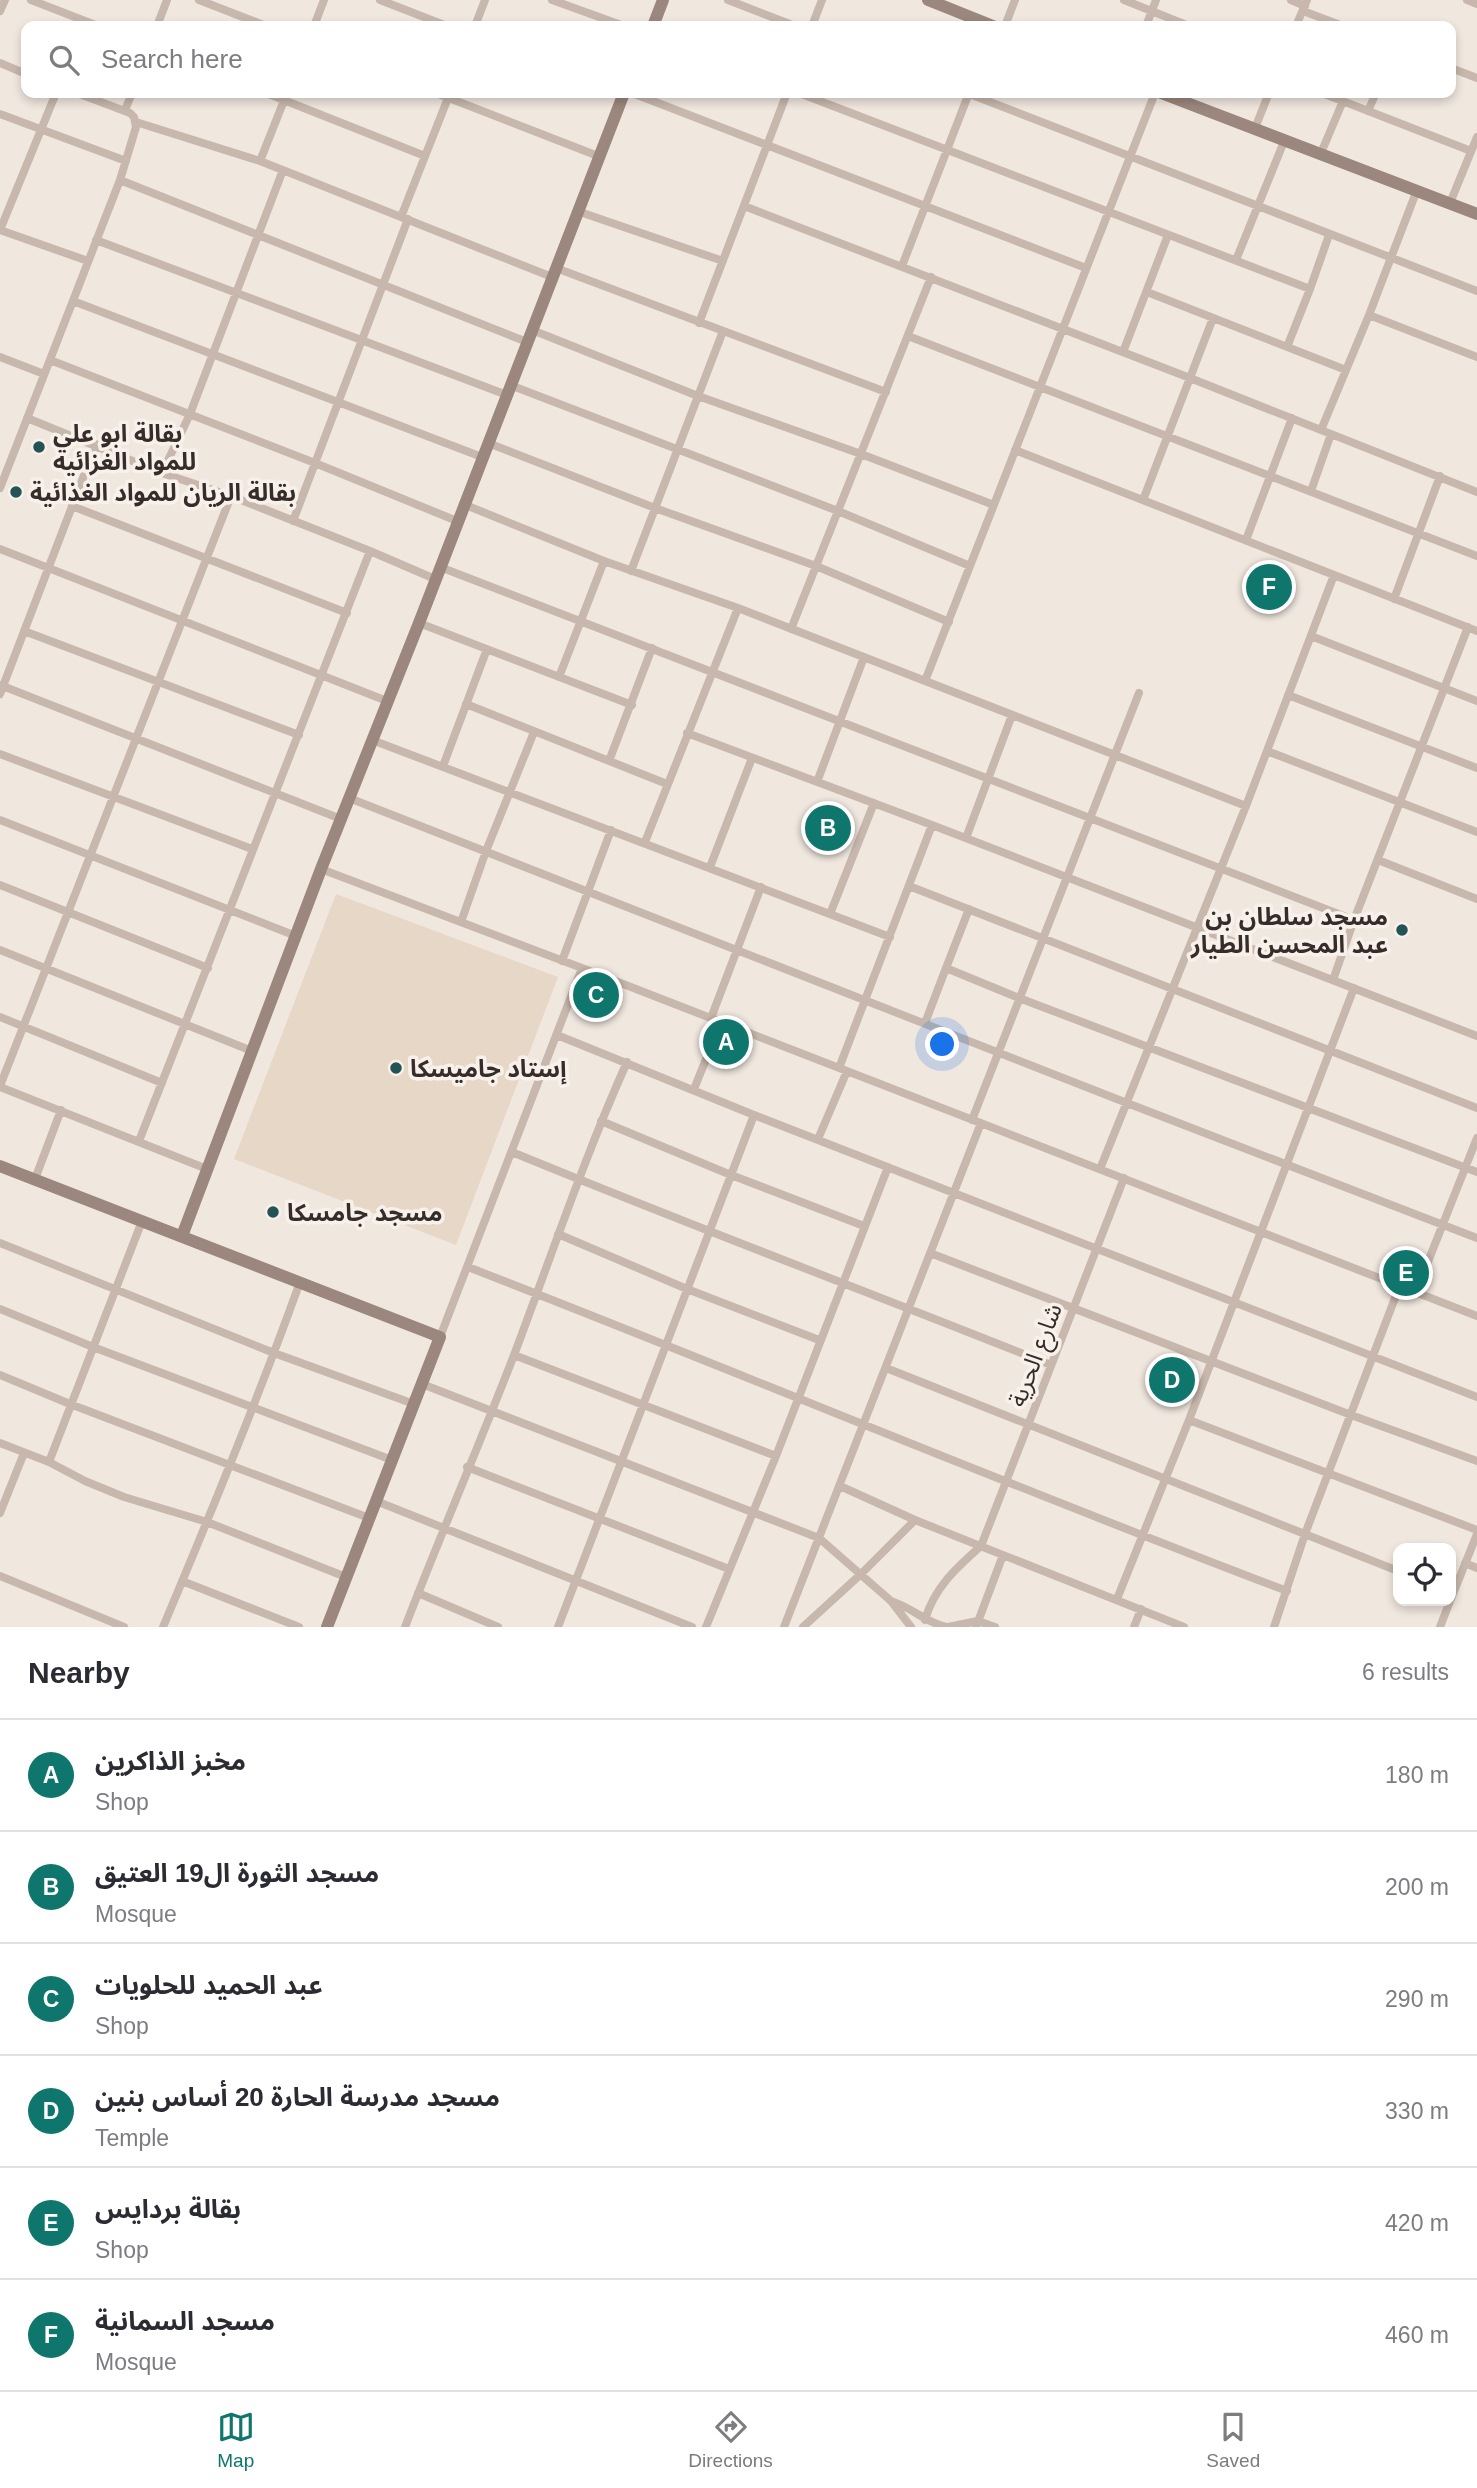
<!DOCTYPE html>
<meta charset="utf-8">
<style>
:root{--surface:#fff;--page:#f7f7f7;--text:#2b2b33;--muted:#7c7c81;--line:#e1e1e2;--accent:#0f766e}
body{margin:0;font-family:Helvetica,"Noto Sans Arabic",sans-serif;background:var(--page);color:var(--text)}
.controls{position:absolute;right:21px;bottom:21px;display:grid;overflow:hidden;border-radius:14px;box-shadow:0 4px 10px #0003}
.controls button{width:63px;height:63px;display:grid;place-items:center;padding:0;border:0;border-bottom:2px solid var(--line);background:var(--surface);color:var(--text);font:35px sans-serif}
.you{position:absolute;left:943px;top:1045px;width:24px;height:24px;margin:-18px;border:5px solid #fff;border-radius:50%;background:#1a73e8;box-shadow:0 0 0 10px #1a73e833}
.badge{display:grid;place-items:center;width:46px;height:46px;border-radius:50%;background:var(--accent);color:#fff;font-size:23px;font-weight:700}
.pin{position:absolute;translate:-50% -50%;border:4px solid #fff;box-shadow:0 2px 7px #0006}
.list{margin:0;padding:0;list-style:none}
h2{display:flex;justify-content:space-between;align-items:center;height:91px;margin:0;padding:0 28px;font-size:30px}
h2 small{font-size:23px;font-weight:400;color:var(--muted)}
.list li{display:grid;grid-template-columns:46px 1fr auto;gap:21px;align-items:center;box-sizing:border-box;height:112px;padding:0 28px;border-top:2px solid var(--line)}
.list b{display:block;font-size:26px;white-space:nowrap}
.list p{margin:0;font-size:23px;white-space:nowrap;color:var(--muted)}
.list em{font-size:23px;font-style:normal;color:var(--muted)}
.icon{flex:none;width:38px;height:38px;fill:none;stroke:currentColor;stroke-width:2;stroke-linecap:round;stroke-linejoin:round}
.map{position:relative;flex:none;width:1477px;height:1627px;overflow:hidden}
.search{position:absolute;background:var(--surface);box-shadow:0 4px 10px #0003;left:21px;right:21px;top:21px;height:77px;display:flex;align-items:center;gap:18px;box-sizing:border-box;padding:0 24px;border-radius:14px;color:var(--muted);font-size:26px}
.sheet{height:763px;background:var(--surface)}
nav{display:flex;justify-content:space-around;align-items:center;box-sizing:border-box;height:98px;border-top:2px solid var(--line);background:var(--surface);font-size:19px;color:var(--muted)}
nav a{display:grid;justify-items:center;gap:4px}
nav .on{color:var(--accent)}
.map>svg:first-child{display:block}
</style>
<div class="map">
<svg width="1477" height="1627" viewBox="0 0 1477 1627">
<rect width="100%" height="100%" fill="#f0e7df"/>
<path fill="#e7d7c7" d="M336,894L558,977L456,1245L234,1159Z"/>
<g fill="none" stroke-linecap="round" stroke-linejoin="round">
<path stroke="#c7b7ac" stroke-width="8" d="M31,0L98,26
M199,0L266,26
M380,0L447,26
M552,0L624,26
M728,0L795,26
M1124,0L1189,26
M1291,0L1305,6
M1467,0L1477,4
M0,11L5,0
M1303,11L1343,26
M157,26L167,0
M314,26L324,0
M475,26L485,0
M812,26L822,0
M1005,26L1015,0
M1146,26L1156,0
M1296,26L1307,0
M0,63L26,74
M1451,68L1477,78
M266,93L425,156
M436,93L598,156
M632,93L1086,268
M799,93L1310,289
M967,93L1477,291
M1322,93L1471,151
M125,110L132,93
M1368,111L1376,93
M0,114L126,161
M136,122L260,161L552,277
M1255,128L1269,93
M1321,153L1343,101
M260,161L287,93
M120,180L527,342
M1450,203L1477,137
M744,206L1190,378L1477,492
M577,211L723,261
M401,217L450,93
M0,230L56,93
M0,230L88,261
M96,240L507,395
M1236,260L1285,139
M902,266L969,93
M556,268L886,392
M1147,292L1346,370
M73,301L482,457
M1369,315L1477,357
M699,323L787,93
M532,330L698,396L861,454L994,505
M908,336L1477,556
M1287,347L1310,289L1329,235
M1123,352L1168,235
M0,357L44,374
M50,360L315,463L457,521
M510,385L838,511L970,566
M27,418L162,473L231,496L370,551L435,579
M1321,430L1369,315L1417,190
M488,443L655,508L816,566L949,622
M1015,450L1477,631
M162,473L190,414L283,170
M0,488L120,180L136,127L134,117L130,113L77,93
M1311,491L1331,434
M1143,500L1213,318
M463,504L604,561L738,608L1246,806
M72,506L347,613
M293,521L408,219
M1246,540L1292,418
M0,549L387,701
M440,567L1354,920
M631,571L723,331
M1394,599L1440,476
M419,623L632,705
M791,629L931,277
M24,631L299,735
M1311,636L1477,701
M559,677L604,561
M925,681L1155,93
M0,685L341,819
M0,694L96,444
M1288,695L1477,768
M466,704L667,784
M687,733L932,825L1477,1036
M372,740L890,937
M1267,751L1477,832
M0,754L252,849
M609,761L652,648
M443,766L487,649
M817,782L864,657
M349,798L1127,1103L1477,1238
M0,820L296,936
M966,838L1012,715
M645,842L738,608
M1378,860L1477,899
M710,867L752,758
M321,869L582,968L1477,1316
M0,885L208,968
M909,886L1477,1108
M969,909L946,968L1019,998L1477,1172
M830,914L874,803
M461,922L486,851L534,732
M0,950L252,1051
M562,961L611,830
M1333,980L1354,920L1468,627
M0,1017L162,1083
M711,1018L761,887
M925,1023L946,968
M557,1035L754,1115L1477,1397
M839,1068L932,825
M0,1086L231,496
M0,1087L207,1169
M694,1089L721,1022
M972,1120L1139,693
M601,1121L731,1175L864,1226
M818,1139L847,1071
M139,1141L370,551
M512,1152C691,1226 872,1293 1051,1365
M1100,1169L1246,806L1334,575
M35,1179L61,1110
M558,1234L687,1289L819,1340
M0,1243L274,1353L414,1404
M930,1253L1351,1415L1477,1461
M468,1267C741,1373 1012,1487 1287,1591
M1416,1292L1477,1138
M0,1309L93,1347L392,1460
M440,1337L582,968
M514,1355L776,1456
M886,1368L1398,1571
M0,1375L70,1404L369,1518
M422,1384L819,1538L891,1601L911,1627
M1189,1420L1477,1530
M0,1443L49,1462L85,1481L124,1497L207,1522L346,1577
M49,1462L142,1221
M467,1467L729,1569
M840,1486L915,1520L1184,1627
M376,1501L692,1627
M0,1513L24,1453
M1465,1563L1477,1568
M0,1576L124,1627
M182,1581L299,1627
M418,1593L498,1627
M1117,1599L1189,1420L1354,988
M1451,1599L1477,1534
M891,1601C911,1607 925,1622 946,1627
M925,1620C934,1588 956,1568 981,1546L1124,1178
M163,1627C211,1513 258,1399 300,1282
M405,1627C440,1536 479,1446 514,1355C551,1257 584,1158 627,1062
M558,1627L754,1115
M706,1627L776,1456L888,1167
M784,1627L981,1123
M803,1627L861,1574L915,1520
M948,1627L978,1621L995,1627
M976,1627L1003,1555
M1134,1627L1141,1609
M1274,1627L1305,1534L1400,1285
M1440,1627L1450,1601"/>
<path stroke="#9b877d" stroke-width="12" d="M928,0L993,26
M653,26L663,0
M1161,93L1477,214
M0,1166L440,1337L327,1627
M182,1236L321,869L419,623L624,93"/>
</g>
<g fill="#235354" stroke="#f8f1eb" stroke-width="2.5">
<circle cx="39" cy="447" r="7"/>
<circle cx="16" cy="492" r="7"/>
<circle cx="1402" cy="930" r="7"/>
<circle cx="396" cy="1068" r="7"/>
<circle cx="273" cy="1212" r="7"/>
</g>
<g text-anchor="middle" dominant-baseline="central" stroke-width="7" stroke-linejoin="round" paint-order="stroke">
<g font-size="24" font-weight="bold" fill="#362d2a" stroke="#f8f1eb" text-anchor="start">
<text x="53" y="433">بقالة ابو علي<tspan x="53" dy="28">للمواد الغزائيه</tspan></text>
<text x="30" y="492">بقالة الريان للمواد الغذائية</text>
<text x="1388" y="916" text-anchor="end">مسجد سلطان بن<tspan x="1388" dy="28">عبد المحسن الطيار</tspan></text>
<text x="410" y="1068">إستاد جاميسكا</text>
<text x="287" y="1212">مسجد جامسكا</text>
</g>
<g font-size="24" fill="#362d2a" stroke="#f8f1eb">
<text transform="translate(1035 1355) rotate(-69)">شارع الحرية</text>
</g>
</g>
</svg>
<div class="controls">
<button><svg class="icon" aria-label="locate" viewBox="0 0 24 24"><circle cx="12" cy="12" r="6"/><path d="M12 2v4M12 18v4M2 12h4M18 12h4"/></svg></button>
</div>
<div class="you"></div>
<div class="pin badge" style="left:726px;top:1042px">A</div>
<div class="pin badge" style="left:828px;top:828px">B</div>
<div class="pin badge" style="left:596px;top:995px">C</div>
<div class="pin badge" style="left:1172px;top:1380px">D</div>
<div class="pin badge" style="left:1406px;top:1273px">E</div>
<div class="pin badge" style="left:1269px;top:587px">F</div>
<div class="search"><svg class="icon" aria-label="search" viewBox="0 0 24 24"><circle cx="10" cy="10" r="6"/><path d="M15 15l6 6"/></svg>Search here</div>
</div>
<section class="sheet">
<h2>Nearby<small>6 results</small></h2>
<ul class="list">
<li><span class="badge">A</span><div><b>مخبز الذاكرين</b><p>Shop</p></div><em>180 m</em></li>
<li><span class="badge">B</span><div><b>مسجد الثورة ال19 العتيق</b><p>Mosque</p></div><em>200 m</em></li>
<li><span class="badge">C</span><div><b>عبد الحميد للحلويات</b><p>Shop</p></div><em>290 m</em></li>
<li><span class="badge">D</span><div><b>مسجد مدرسة الحارة 20 أساس بنين</b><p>Temple</p></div><em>330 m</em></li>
<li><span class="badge">E</span><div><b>بقالة بردايس</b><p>Shop</p></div><em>420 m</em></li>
<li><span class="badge">F</span><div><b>مسجد السمانية</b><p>Mosque</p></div><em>460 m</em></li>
</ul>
</section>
<nav>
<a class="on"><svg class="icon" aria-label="map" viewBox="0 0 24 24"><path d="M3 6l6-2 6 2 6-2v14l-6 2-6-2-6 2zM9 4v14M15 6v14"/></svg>Map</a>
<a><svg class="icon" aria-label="directions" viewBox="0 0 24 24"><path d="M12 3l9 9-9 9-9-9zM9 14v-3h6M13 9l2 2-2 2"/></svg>Directions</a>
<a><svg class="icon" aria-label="saved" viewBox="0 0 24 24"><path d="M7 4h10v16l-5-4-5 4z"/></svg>Saved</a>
</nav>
